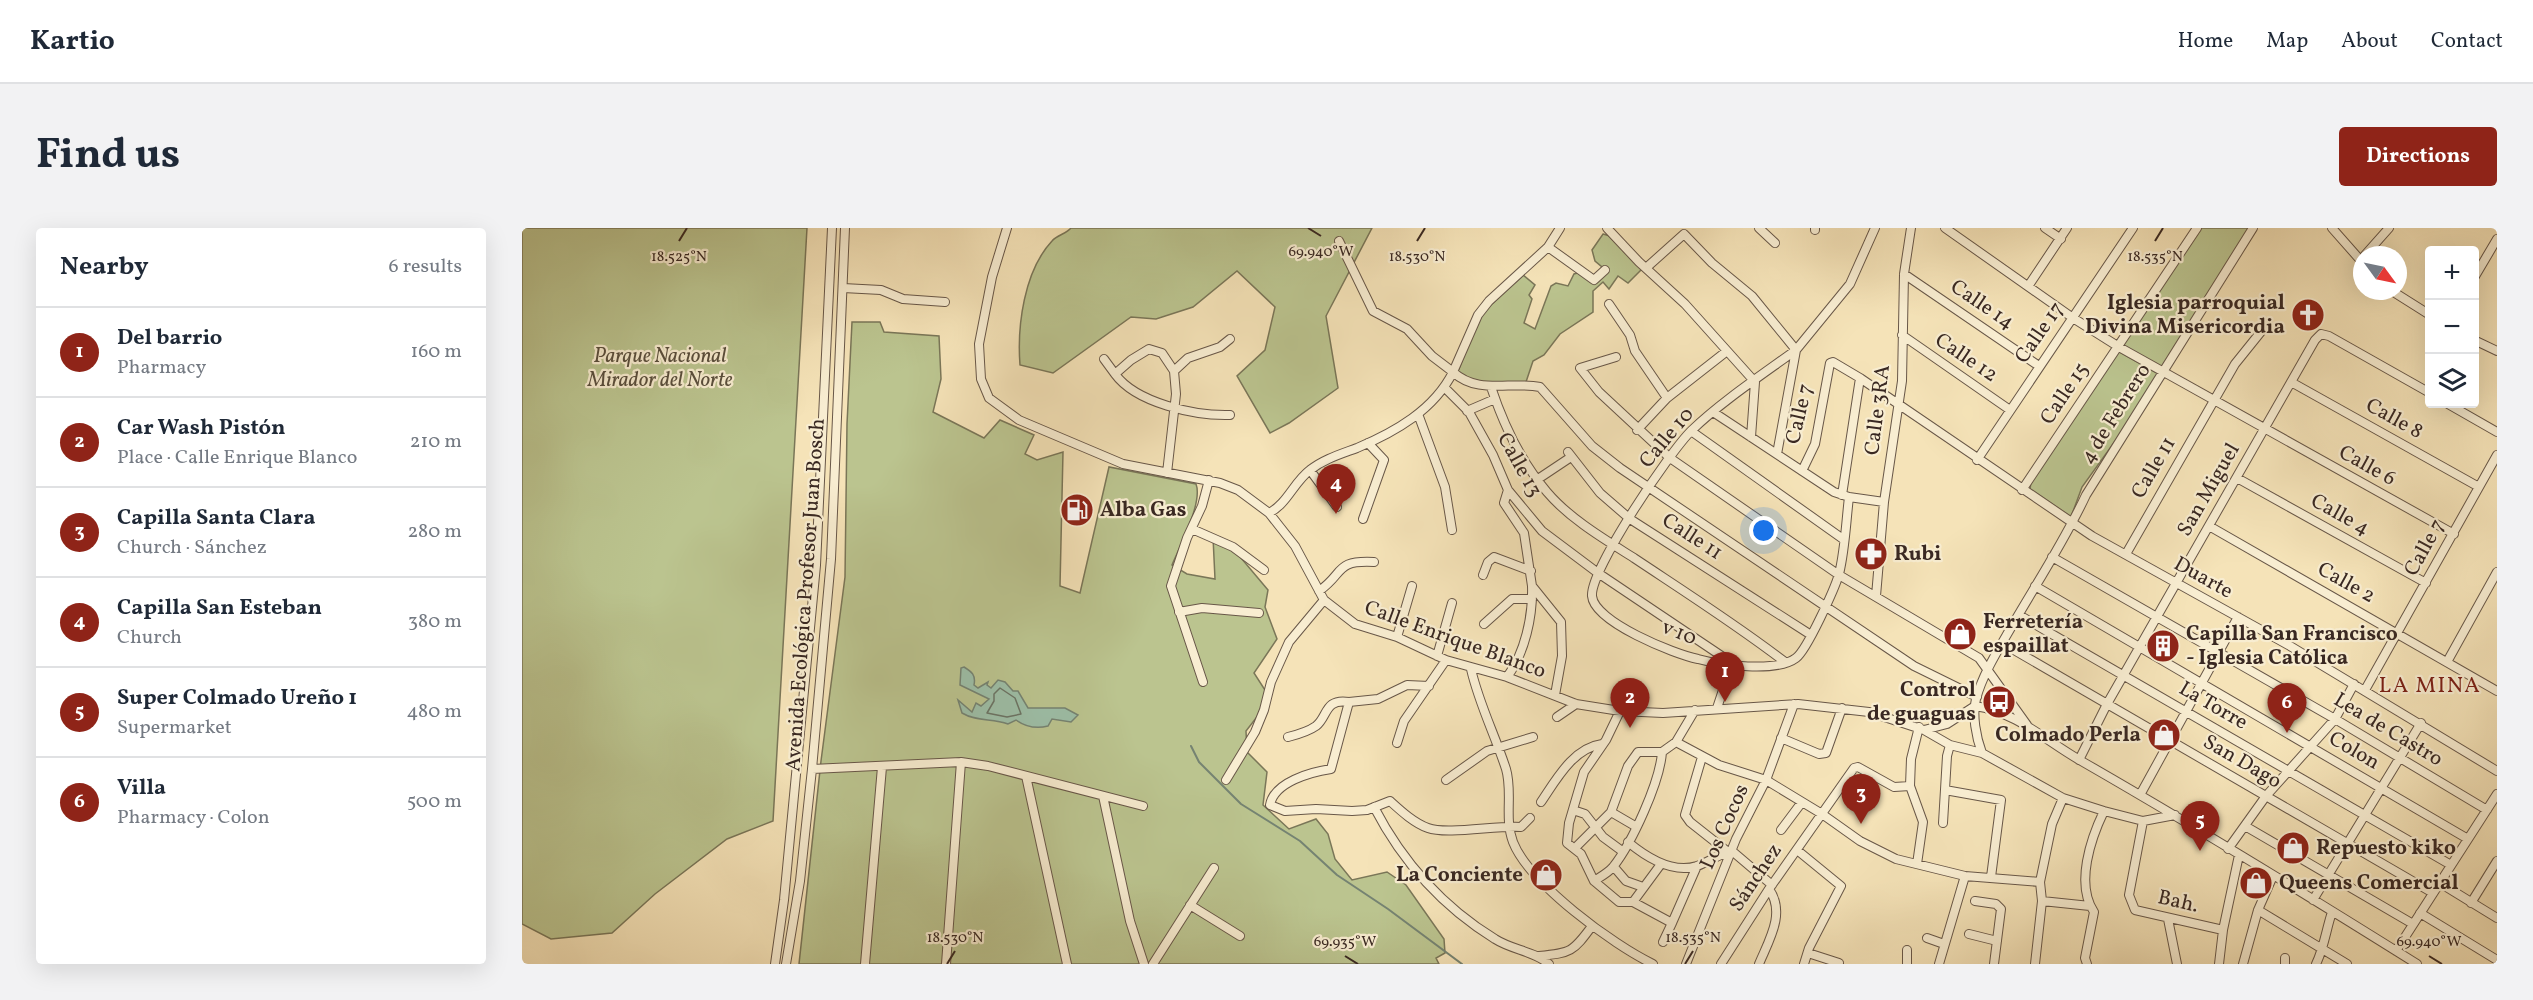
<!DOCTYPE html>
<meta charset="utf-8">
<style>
:root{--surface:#fff;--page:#f2f2f3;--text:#1f2937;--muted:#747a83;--line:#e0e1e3;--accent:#8f2418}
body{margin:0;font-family:Vollkorn,serif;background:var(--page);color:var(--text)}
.controls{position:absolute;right:18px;top:18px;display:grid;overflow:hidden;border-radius:6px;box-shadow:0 6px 24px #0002}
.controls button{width:54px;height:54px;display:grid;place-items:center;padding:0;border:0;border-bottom:2px solid var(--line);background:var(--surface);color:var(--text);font:30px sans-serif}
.compass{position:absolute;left:1831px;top:18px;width:54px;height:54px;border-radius:50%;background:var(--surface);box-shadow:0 6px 24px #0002;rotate:123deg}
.you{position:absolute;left:1242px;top:303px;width:21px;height:21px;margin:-15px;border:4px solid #fff;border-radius:50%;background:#1a73e8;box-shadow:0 0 0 9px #1a73e833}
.badge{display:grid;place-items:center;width:39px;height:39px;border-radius:50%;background:var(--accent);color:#fff;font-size:20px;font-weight:700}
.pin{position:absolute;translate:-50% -50px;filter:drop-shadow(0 2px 3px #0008)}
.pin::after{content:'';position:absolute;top:32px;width:21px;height:18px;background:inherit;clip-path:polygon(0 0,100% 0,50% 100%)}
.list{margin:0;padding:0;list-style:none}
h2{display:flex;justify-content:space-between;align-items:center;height:78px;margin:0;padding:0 24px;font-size:26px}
h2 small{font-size:20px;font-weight:400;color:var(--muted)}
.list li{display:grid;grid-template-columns:39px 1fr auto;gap:18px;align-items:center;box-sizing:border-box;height:90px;padding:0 24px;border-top:2px solid var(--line)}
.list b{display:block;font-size:22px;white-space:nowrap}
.list p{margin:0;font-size:20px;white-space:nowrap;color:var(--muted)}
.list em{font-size:20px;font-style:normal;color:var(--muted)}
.icon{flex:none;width:33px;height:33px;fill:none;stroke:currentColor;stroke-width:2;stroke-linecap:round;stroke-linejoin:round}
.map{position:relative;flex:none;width:1975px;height:736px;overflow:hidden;border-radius:6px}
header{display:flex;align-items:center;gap:36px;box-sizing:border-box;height:84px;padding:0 30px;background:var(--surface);border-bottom:2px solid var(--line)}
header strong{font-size:28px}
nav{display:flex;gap:33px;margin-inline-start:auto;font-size:21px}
.intro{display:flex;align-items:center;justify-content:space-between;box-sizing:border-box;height:144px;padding:0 36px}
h1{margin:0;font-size:42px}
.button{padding:15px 27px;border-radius:6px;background:var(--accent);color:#fff;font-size:21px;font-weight:700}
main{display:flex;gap:36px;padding:0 36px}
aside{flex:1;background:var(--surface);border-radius:6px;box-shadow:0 6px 24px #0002}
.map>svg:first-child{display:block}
</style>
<header>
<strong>Kartio</strong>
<nav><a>Home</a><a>Map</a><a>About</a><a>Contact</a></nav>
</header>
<div class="intro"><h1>Find us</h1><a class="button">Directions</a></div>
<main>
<aside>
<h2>Nearby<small>6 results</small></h2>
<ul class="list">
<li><span class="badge">1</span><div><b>Del barrio</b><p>Pharmacy</p></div><em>160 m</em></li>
<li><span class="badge">2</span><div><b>Car Wash Pistón</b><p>Place · Calle Enrique Blanco</p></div><em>210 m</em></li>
<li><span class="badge">3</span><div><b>Capilla Santa Clara</b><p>Church · Sánchez</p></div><em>280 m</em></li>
<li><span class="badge">4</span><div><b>Capilla San Esteban</b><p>Church</p></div><em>380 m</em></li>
<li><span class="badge">5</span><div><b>Super Colmado Ureño 1</b><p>Supermarket</p></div><em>480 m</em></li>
<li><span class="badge">6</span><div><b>Villa</b><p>Pharmacy · Colon</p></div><em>500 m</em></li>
</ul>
</aside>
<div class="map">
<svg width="1975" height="736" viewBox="0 0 1975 736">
<rect width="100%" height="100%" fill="#f5e3b8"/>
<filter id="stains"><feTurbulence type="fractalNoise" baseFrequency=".00333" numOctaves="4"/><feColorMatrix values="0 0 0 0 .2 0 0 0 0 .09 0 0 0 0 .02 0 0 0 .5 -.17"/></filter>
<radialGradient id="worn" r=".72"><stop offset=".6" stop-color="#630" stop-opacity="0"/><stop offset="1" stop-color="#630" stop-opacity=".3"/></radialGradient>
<path fill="#bbc48f" stroke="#7a7658" stroke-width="1.5" d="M0,0H285L251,593L205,611L133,666L90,705L29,711L0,696Z
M549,0H850L804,88L816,160L767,195L748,205L715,148L743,122L753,79L715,43L671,79L634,91L609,89L531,145L498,137C495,98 502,43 530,13C535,7 544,6 549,0Z
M1675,0H1726L1729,6L1639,144L1597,119Z
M1081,6L1088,8L1120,41L1106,55L1096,48L1087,61L1081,54L1071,63V84L1038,106L1022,127L1011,133L1004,154L962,156L935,146L957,88L1001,47L1013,57L1007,67L1010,71L1002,95L1013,101L1029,58L1034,55L1046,58L1052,46L1059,44L1073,51L1080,39L1073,33L1070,22Z
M330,94H358L362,104L417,108L419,151L411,184L462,210L478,192L512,207L503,226L515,232L541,224L538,358L558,365L587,239L674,256C681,274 658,318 650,337L665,346L693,351L691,309L709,318L746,362L743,379L755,411L732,445L743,462L745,476L724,503L725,524L745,544L741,577L767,601L794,591L806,606L813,631L830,652L865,644L884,657L922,711L923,725L914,730L917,736H277L299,533L323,349L325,196Z
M1594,122L1640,148L1560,259L1549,289L1508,261L1510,247Z"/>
<path fill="#9dbfa8" stroke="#758372" stroke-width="1.5" d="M442,439C450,444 454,447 452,457L456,460L466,454L465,457L469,460L476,452L483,454L491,463H496L506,480H543L556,487L549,494L530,491L526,498C514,501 504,499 494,492L486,496C470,490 455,494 440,485L436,472L450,484L454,475L459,478L467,471L438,457L439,440Z"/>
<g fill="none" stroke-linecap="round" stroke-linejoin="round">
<path stroke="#6b7465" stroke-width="1.5" d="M478,460L493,470L499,486L485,489L465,485L472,473V466Z"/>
<path stroke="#758372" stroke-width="2" d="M669,518L677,534L719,576L778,613L815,647L866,681L940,736"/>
<defs>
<path id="minor" d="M485,0L470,49L457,116L459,151L467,170L497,192L601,236L698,255L716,262L747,285L773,318L802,372L833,396L875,409L924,432L985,449L1054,476L1098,483L1141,485L1276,476L1347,484L1402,502L1425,496L1453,478
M1038,0L1026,19L967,73L956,87L931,144C956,167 988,153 1018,159L1070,218L1098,240L1392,438L1455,469
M1085,0L1117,34L1163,76L1233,154L1229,209
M1237,0L1253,15
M1423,0L1551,90L1597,119L1932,306
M1523,0L1539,11
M1810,0L1840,34
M1293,2V0
M1026,19L1072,52L1083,42
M1843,27L1867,0
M1124,40L1162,6L1190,35L1230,68L1274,122
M1382,46L1517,138
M1952,50L1975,11
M1507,57L1545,0
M321,60L359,62L381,71L423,74
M1870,63L1908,87
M1087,76L1108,107L1113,123L1145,170
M1380,107L1488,182
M1952,112L1975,123
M1274,122C1241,146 1199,174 1170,202C1148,223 1068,342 1070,368C1072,394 1152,426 1176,431C1198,437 1254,445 1274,430C1285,422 1313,360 1317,346C1323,322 1324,294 1327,269
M1094,129L1058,140L1077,164L1148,230L1317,347L1457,430L1505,497
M582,131L593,146
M1769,154L1957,259
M969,159C981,195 999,234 1025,264C1048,291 1082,311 1112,330C1163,364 1215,397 1263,434
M923,160L947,184L971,227L986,262L1020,303L1076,345L1210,435L1195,480
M1926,176L1975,204
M945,183L973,171
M1191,184L1312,264L1327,269L1362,274
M896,186L923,259L930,302
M708,187C673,188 614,175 593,146L609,132L627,121L640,125L652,143L666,130L698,119L708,111
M1115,202L1145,170L1205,123
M1169,203L1321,311
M1046,224L1078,265L1108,291L1289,407
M1255,226L1274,122L1328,56L1353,0
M1455,232L1611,0
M788,242L815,279
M1280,243L1293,216L1308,135L1311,134L1338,150L1570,308L1768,418L1975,543
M645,245L654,166L652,143
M1715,250L1904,355
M1016,251L1049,229
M986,262L982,275L1002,305L1010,358L1039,394L1040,428L1033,467
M1500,262L1675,0
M1320,267L1338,150
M747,285C765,276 772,254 788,242C802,231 819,226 835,220C873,204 912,182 931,144L910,128L885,101L851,83L817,13
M841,291L862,232L846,215
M1687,298L1975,463
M670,301L711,319L742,342
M1604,326L1713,136L1746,95
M1530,329L1813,491L1965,582
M961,347L966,334L972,329L1009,343
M1513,358L1946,611
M797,363C823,345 812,332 852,334
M1354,368L1362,274L1380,153L1382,46L1389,0
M657,384L680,380L737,385
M1497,387L1929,637
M962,396L990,371H1010
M875,409L890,358
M1480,415L1911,665
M915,428L930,375
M1925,434L1975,344
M949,441C957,476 973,507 984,541C991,564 982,590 991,614C1007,655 1091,717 1131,736
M985,449C1003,425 1011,388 1010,358
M681,454L649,358L665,310L680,278L687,252
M907,458L885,457L856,471L827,474L809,541C789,544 752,554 748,577L763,583L794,581L830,583L845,582L868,573C879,583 892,595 906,600C925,607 976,597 999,599L1008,590
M1843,462L1975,227
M1453,478C1495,484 1525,514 1561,534C1674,599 1785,667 1895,736
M1098,483L1084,512L1062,544L1047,595L1045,615L1059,626L1072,653L1097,674H1111L1139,636
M1035,489L1054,476
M1402,502L1428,517
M766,509C774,507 787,503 794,498C806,489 802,470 827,474
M1259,510L1297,526L1304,525L1320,480
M1154,514L1173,482
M875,515L882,493L924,432
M1180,529L1163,587L1168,594L1206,624
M1557,532L1585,476L1793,112L1799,106L1807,108L1908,165
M290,541L439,534L466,538L621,578
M504,548L545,736
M704,552L733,504L742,482L749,454L767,414L802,372
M924,552L965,523L1011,509
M1423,562L1479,572L1469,649
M1618,567L1716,389
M581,568L608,693L622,736
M1019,574C1034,552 1051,520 1080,516
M852,579C880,633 921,679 973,711C990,722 1012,723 1027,736
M1051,582L1063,586L1081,609L1100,623
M1089,584L1113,598
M1653,587L1621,593L1582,583L1541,570L1460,525C1454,509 1450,487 1454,471C1461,445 1478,419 1491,396C1516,353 1543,312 1564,267L1731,0
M1621,593L1607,667L1613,682L1701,702
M1421,595L1425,528L1428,517L1460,525
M1723,598L1891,696
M1259,602L1280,574
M1106,614C1124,629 1150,646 1175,638C1187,634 1197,626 1210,623L1250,657
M1053,620L1089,584L1106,538L1116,524H1140L1154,514L1197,537L1244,552L1300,586L1338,613L1374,631L1443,648L1518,654
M1706,621L1744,568L1813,491L1832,456
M1275,622L1319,658L1287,720L1282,736
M1395,636L1401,594L1388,558L1389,531L1397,499
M1092,639L1104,653L1121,659
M1072,653C1078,649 1086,645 1091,639C1110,615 1138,554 1140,524
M1918,655L1975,690
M1791,672L1899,495
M1453,673L1474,676L1479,681L1472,736
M1520,673L1568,678
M1111,674L1150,695L1175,638
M1949,675L1975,633
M668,677L718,708
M1736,682L1825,736
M1898,685L1975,732
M1646,691L1655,736
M1447,706L1475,713
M1405,710L1422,716
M1141,714L1150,695
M1385,722V736
M1874,723L1975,566
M1286,725L1317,735
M1017,728C1049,725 1051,724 1070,698
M1763,730V736
M253,736L262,672L294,337L310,0
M264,736L278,653L290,541L309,331L323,0
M343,736L360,539
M424,736L439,534
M631,736L692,640
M1164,736L1214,611L1244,552L1272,476
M1199,736L1247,661L1332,540L1336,539L1372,559L1388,558
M1237,736C1247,712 1264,685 1247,661
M1417,736L1443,648
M1513,736L1520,673L1518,654L1530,596L1541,570
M1565,736L1563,730L1572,684C1553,656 1569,610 1582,583
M1697,736L1701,702L1717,627
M1721,736L1736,682L1751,648
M1794,736C1802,720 1804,702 1810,684"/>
</defs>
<use href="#minor" stroke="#685748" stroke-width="10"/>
<use href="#minor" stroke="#f8edd1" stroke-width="8"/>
</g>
<path fill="none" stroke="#392822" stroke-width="2" d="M786,0L799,8M157,13L165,0M895,13L903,0M1633,13L1641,0M823,728L836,736M1907,728L1920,736M425,736L433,723M1163,736L1171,723"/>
<defs>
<symbol id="church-disc" viewBox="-11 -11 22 22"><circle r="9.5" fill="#8f2418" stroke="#f8edd1"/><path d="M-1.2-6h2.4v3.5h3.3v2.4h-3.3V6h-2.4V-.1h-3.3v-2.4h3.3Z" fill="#fff"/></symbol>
<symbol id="fuel-disc" viewBox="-11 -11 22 22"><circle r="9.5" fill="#8f2418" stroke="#f8edd1"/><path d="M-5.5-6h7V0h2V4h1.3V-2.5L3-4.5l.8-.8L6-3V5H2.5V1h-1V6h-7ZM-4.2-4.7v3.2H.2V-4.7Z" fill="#fff"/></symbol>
<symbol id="pharmacy-disc" viewBox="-11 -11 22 22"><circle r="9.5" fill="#8f2418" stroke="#f8edd1"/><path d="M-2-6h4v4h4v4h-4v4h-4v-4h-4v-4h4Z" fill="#fff"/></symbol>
<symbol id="shop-disc" viewBox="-11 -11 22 22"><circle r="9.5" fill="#8f2418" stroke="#f8edd1"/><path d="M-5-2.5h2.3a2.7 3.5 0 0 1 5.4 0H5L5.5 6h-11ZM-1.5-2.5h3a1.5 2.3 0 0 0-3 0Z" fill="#fff"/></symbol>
<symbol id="building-disc" viewBox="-11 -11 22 22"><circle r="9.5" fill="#8f2418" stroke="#f8edd1"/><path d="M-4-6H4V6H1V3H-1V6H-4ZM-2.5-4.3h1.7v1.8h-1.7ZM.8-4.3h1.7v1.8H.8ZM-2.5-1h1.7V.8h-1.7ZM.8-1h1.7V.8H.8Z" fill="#fff"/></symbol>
<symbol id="bus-disc" viewBox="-11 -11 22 22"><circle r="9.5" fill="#8f2418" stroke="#f8edd1"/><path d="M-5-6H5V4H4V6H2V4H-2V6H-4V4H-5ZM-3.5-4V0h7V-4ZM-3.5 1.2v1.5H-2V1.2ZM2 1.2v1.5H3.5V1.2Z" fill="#fff"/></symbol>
</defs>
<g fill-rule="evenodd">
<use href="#church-disc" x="1767" y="68" width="38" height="38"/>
<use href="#fuel-disc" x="536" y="263" width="38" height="38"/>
<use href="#pharmacy-disc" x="1330" y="307" width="38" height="38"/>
<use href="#shop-disc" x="1419" y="387" width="38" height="38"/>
<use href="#building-disc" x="1622" y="399" width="38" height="38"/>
<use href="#bus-disc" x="1458" y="455" width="38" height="38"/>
<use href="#shop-disc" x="1623" y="488" width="38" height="38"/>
<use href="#shop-disc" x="1752" y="601" width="38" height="38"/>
<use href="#shop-disc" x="1005" y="628" width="38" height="38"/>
<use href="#shop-disc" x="1715" y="636" width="38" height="38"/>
</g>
<g text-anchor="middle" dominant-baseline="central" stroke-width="4.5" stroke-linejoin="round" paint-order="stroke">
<g font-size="21" font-weight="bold" fill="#392822" stroke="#f8edd1" text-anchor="start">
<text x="1763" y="75" text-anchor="end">Iglesia parroquial<tspan x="1763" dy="24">Divina Misericordia</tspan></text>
<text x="578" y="282">Alba Gas</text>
<text x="1372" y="326">Rubi</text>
<text x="1461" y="394">Ferretería<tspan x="1461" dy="24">espaillat</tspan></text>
<text x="1664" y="406">Capilla San Francisco<tspan x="1664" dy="24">- Iglesia Católica</tspan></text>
<text x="1454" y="462" text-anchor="end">Control<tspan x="1454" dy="24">de guaguas</tspan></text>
<text x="1619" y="507" text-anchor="end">Colmado Perla</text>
<text x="1794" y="620">Repuesto kiko</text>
<text x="1001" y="647" text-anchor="end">La Conciente</text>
<text x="1757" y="655">Queens Comercial</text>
</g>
<g font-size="21" fill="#392822" stroke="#f8edd1">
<text transform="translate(1460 77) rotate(34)">Calle 14</text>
<text transform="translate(1518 105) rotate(-55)">Calle 17</text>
<text transform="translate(1444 130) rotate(34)">Calle 12</text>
<text transform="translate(1543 166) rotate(-56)">Calle 15</text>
<text transform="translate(1356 182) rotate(-83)">Calle 3RA</text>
<text transform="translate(1278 186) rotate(-77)">Calle 7</text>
<text transform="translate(1594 186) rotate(-58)">4 de Febrero</text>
<text transform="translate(1872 191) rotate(29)">Calle 8</text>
<text transform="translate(1145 210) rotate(-50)">Calle 10</text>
<text transform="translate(997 237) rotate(61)">Calle 13</text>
<text transform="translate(1845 238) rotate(29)">Calle 6</text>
<text transform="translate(1632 240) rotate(-60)">Calle 11</text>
<text transform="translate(1687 262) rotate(-60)">San Miguel</text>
<text transform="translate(1818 287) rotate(29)">Calle 4</text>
<text transform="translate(1170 309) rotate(33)">Calle 11</text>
<text transform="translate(1903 320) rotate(-61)">Calle 7</text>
<text transform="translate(1681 350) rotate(29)">Duarte</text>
<text transform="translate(1824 355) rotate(29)">Calle 2</text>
<text transform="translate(284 367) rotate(-86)">Avenida Ecológica Profesor Juan Bosch</text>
<text transform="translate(1157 405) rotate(22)">v 10</text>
<text transform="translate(933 412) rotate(20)">Calle Enrique Blanco</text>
<text transform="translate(1691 478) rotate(30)">La Torre</text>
<text transform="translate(1866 502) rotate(31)">Lea de Castro</text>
<text transform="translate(1832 523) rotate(30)">Colon</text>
<text transform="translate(1720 534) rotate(30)">San Dago</text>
<text transform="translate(1203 599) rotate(-66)">Los Cocos</text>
<text transform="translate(1234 650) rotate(-56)">Sánchez</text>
<text transform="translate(1656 674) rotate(13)">Bah.</text>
</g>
<g font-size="21" font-style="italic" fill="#5a4f3d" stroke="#f8edd1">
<text x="138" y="128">Parque Nacional<tspan x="138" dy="24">Mirador del Norte</tspan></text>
</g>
<g font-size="22" letter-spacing="1.5" fill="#7a1f14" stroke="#f8edd1">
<text x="1908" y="458">LA MINA</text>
</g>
</g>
<g font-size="15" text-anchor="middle" fill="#392822" stroke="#f8edd1" stroke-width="4.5" stroke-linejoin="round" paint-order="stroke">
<text x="799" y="28">69.940°W</text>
<text x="157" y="33">18.525°N</text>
<text x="895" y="33">18.530°N</text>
<text x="1633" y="33">18.535°N</text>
<text x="433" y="714">18.530°N</text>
<text x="1171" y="714">18.535°N</text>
<text x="823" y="718">69.935°W</text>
<text x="1907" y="718">69.940°W</text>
</g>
<rect width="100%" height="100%" filter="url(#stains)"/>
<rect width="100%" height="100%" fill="url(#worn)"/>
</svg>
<div class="controls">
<button>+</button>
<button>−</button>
<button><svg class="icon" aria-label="layers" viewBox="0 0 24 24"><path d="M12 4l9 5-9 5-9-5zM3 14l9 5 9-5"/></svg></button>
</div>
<svg class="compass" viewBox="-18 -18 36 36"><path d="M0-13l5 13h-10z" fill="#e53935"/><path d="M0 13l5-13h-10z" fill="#747a83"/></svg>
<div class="you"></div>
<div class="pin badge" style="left:1203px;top:474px">1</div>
<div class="pin badge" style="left:1108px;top:500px">2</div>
<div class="pin badge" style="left:1339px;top:596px">3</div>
<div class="pin badge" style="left:814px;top:286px">4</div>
<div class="pin badge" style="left:1678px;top:623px">5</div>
<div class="pin badge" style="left:1765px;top:505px">6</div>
</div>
</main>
